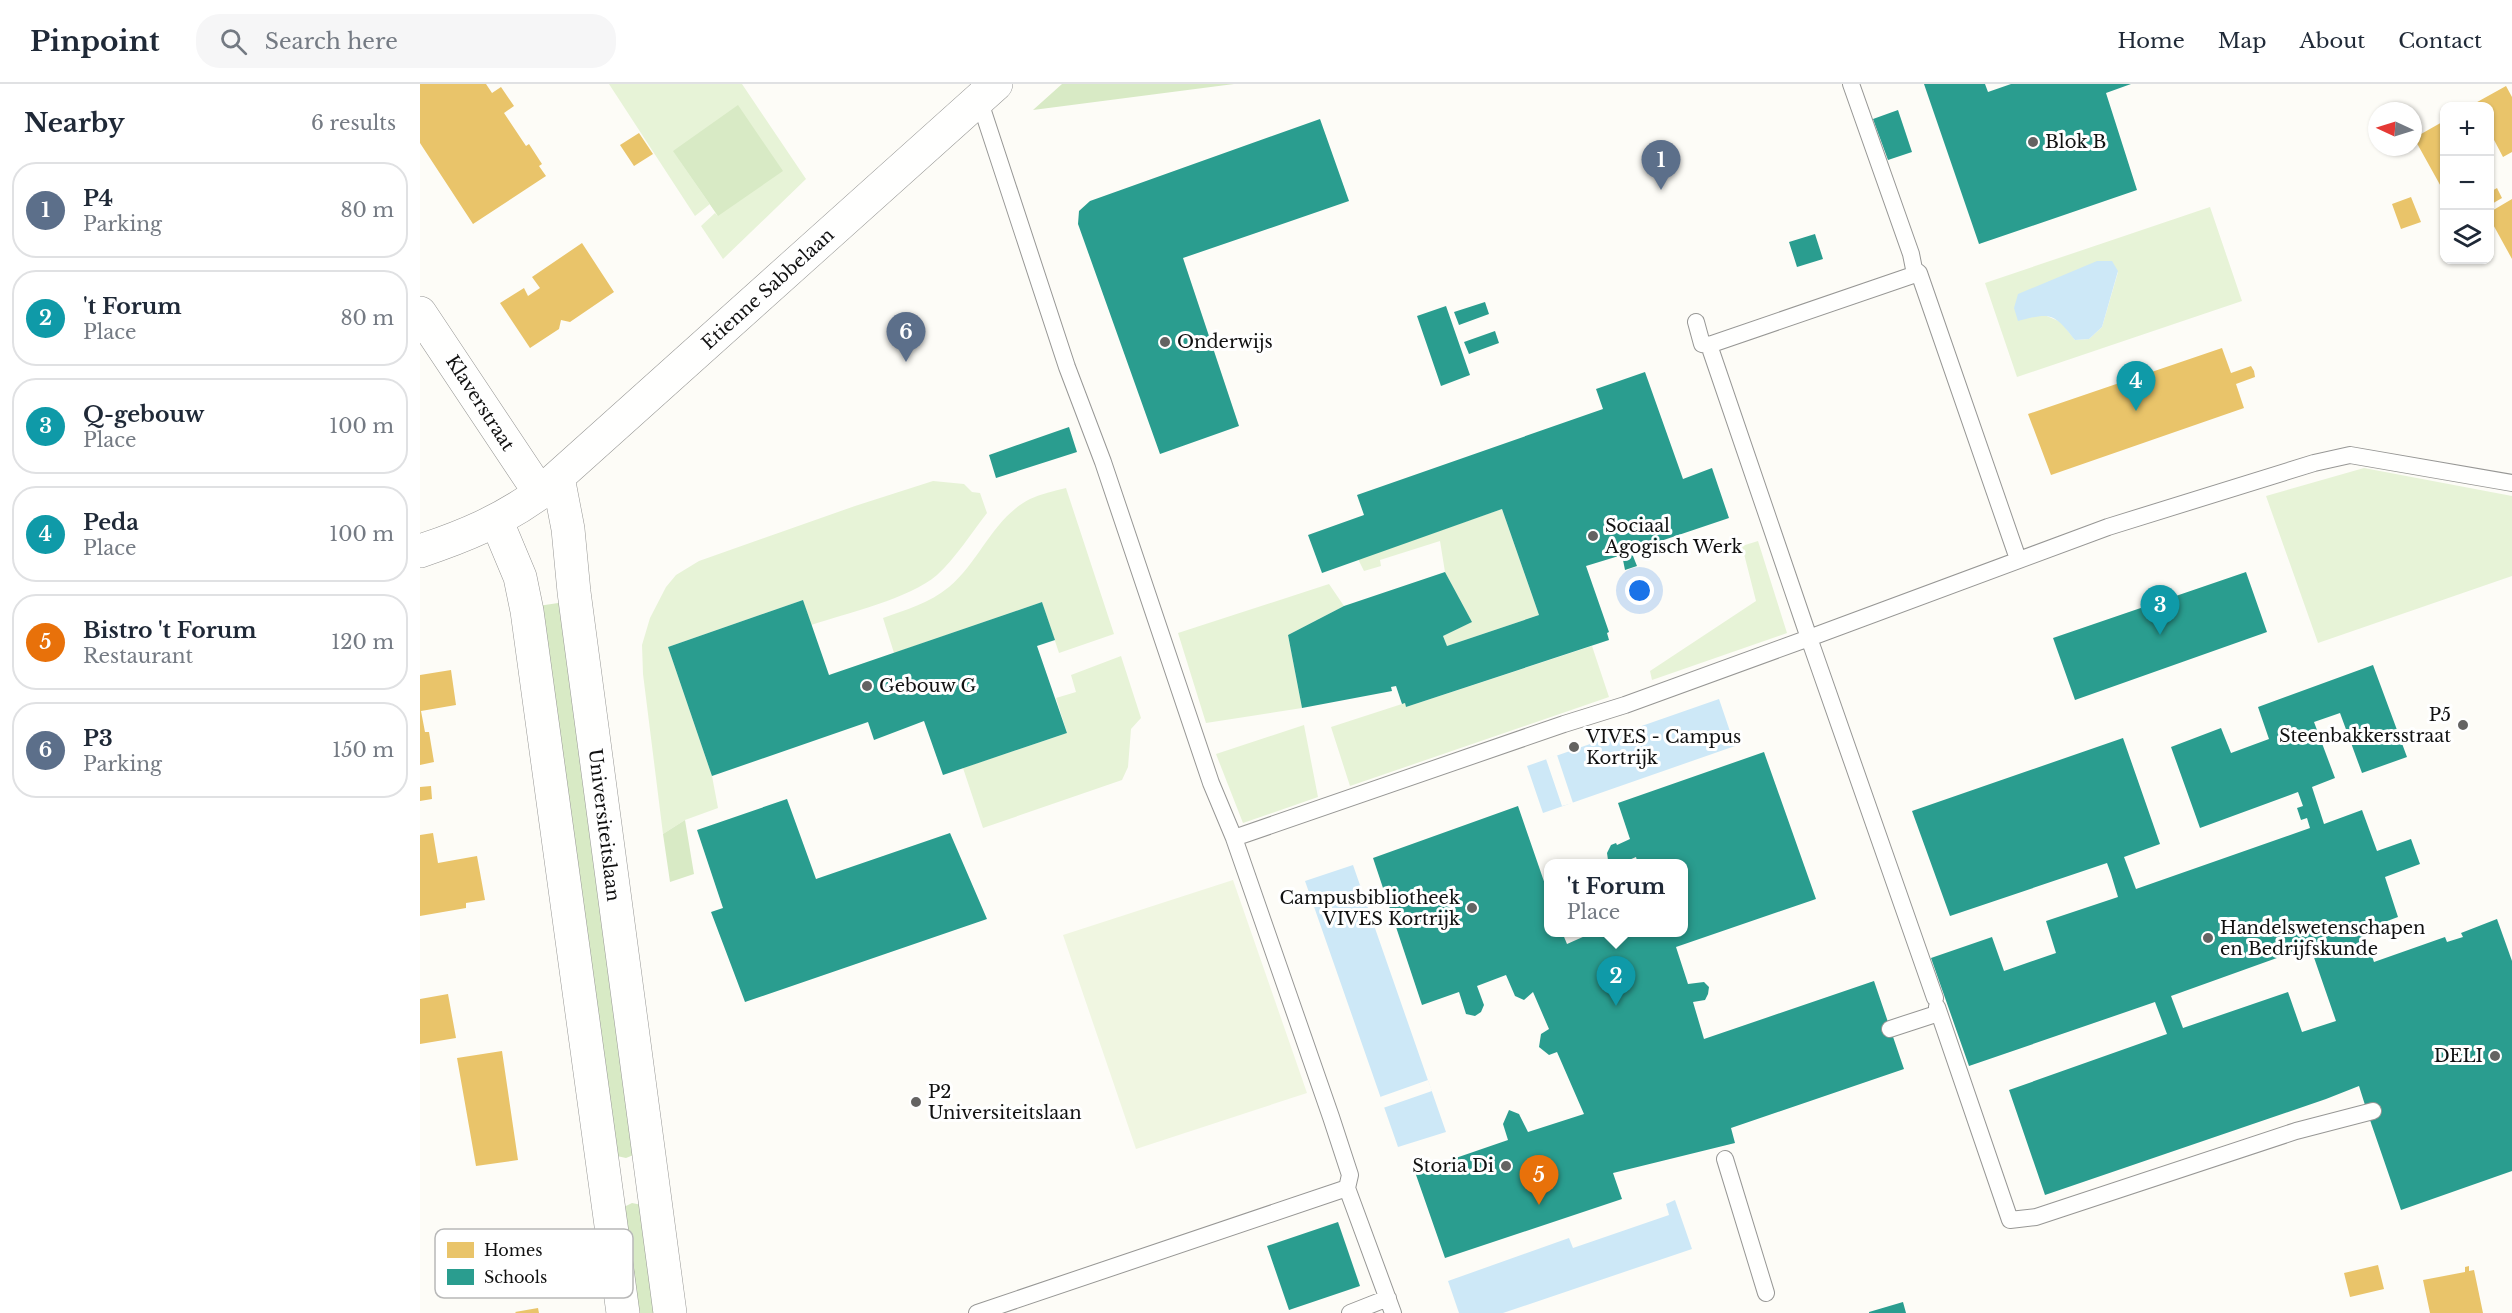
<!DOCTYPE html>
<meta charset="utf-8">
<style>
:root{--surface:#fff;--page:#f6f6f7;--text:#1f2937;--muted:#747a83;--line:#e0e1e3;--accent:#646362}
body{margin:0;font-family:"Libre Baskerville",serif;background:var(--page);color:var(--text)}
.controls{position:absolute;right:18px;top:18px;display:grid;overflow:hidden;border-radius:12px;box-shadow:0 2px 4px #0004}
.controls button{width:54px;height:54px;display:grid;place-items:center;padding:0;border:0;border-bottom:2px solid var(--line);background:var(--surface);color:var(--text);font:30px sans-serif}
.compass{position:absolute;left:1948px;top:18px;width:54px;height:54px;border-radius:50%;background:var(--surface);box-shadow:0 2px 4px #0004;rotate:274deg}
.you{position:absolute;left:1220px;top:507px;width:21px;height:21px;margin:-15px;border:4px solid #fff;border-radius:50%;background:#1a73e8;box-shadow:0 0 0 9px #1a73e833}
.badge{display:grid;place-items:center;width:39px;height:39px;border-radius:50%;background:var(--accent);color:#fff;font-size:20px;font-weight:700}
.pin{position:absolute;translate:-50% -50px;filter:drop-shadow(0 2px 3px #0008)}
.pin::after{content:'';position:absolute;top:32px;width:21px;height:18px;background:inherit;clip-path:polygon(0 0,100% 0,50% 100%)}
.popup{position:absolute;left:1124px;top:775px;width:144px;height:78px;box-sizing:border-box;display:grid;place-content:center;border-radius:12px;background:var(--surface);filter:drop-shadow(0 2px 4px #0005);font-size:20px;white-space:nowrap;color:var(--muted)}
.popup b{font-size:22px;color:var(--text)}
.popup::after{content:'';position:absolute;left:50%;top:100%;margin-left:-12px;border:12px solid transparent;border-top-color:var(--surface)}
.list{margin:0;padding:0;list-style:none}
h2{display:flex;justify-content:space-between;align-items:center;height:78px;margin:0;padding:0 24px;font-size:26px}
h2 small{font-size:20px;font-weight:400;color:var(--muted)}
.list li{display:grid;grid-template-columns:39px 1fr auto;gap:18px;align-items:center;box-sizing:border-box;height:96px;margin:0 12px 12px;padding:0 12px;border:2px solid var(--line);border-radius:24px}
.list b{display:block;font-size:22px;white-space:nowrap}
.list p{margin:0;font-size:20px;white-space:nowrap;color:var(--muted)}
.list em{font-size:20px;font-style:normal;color:var(--muted)}
.icon{flex:none;width:33px;height:33px;fill:none;stroke:currentColor;stroke-width:2;stroke-linecap:round;stroke-linejoin:round}
.map{position:relative;flex:none;width:2092px;height:1229px;overflow:hidden}
header{display:flex;align-items:center;gap:36px;box-sizing:border-box;height:84px;padding:0 30px;background:var(--surface);border-bottom:2px solid var(--line)}
header strong{font-size:28px}
nav{display:flex;gap:33px;margin-inline-start:auto;font-size:21px}
.search{width:420px;height:54px;background:var(--page);display:flex;align-items:center;gap:15px;box-sizing:border-box;padding:0 21px;border-radius:24px;color:var(--muted);font-size:22px}
main{display:flex}
aside{flex:1;background:var(--surface)}
.map>svg:first-child{display:block}
</style>
<header>
<strong>Pinpoint</strong>
<div class="search"><svg class="icon" aria-label="search" viewBox="0 0 24 24"><circle cx="10" cy="10" r="6"/><path d="M15 15l6 6"/></svg>Search here</div>
<nav><a>Home</a><a>Map</a><a>About</a><a>Contact</a></nav>
</header>
<main>
<aside>
<h2>Nearby<small>6 results</small></h2>
<ul class="list">
<li><span class="badge" style="background:#5c6f8a">1</span><div><b>P4</b><p>Parking</p></div><em>80 m</em></li>
<li><span class="badge" style="background:#0f9aa8">2</span><div><b>'t Forum</b><p>Place</p></div><em>80 m</em></li>
<li><span class="badge" style="background:#0f9aa8">3</span><div><b>Q-gebouw</b><p>Place</p></div><em>100 m</em></li>
<li><span class="badge" style="background:#0f9aa8">4</span><div><b>Peda</b><p>Place</p></div><em>100 m</em></li>
<li><span class="badge" style="background:#e8710a">5</span><div><b>Bistro 't Forum</b><p>Restaurant</p></div><em>120 m</em></li>
<li><span class="badge" style="background:#5c6f8a">6</span><div><b>P3</b><p>Parking</p></div><em>150 m</em></li>
</ul>
</aside>
<div class="map">
<svg width="2092" height="1229" viewBox="0 0 2092 1229">
<rect width="100%" height="100%" fill="#fdfcf7"/>
<path fill="#e7f3d7" fill-rule="evenodd" d="M189,0H322L386,95L303,175L281,142L295,129L298,132L253,67L290,120L275,132Z
M1790,123L1822,217L1597,293L1565,199ZM1698,188L1682,243L1669,255L1655,256L1641,238L1622,230Z
M1944,384L2092,412V492L1898,559L1846,412Z
M513,397L544,400L552,408L560,409L567,429C552,448 535,475 517,491C489,515 427,529 391,541L383,516L248,563L292,692L298,724L265,736L243,750L223,590L222,561L230,534L246,503L256,491L279,477L435,422Z
M646,404L694,550L639,569L622,518L474,569L463,534C485,526 510,519 529,503C560,477 573,434 610,415C621,410 634,407 646,404Z
M1082,425L1119,531L1027,562L1023,552L1051,538L1025,488L1020,457L960,476L961,482L944,487L938,475Z
M1338,457L1367,549L1232,596L1230,587L1336,517L1322,462Z
M909,500L924,522L868,551L882,624L786,639L758,549Z
M1172,562L1189,613L930,702L911,643L985,619L986,623Z
M701,572L721,634L711,645L708,683L702,696L563,744L543,684L647,649L636,614L656,608L651,591Z
M884,641L898,713L823,739L796,670Z"/>
<path fill="#d8eac5" d="M642,0H814L613,26Z
M318,21L363,87L298,132L253,67Z
M145,518L216,1070L206,1074L197,1072L118,522Z
M265,736L274,790L250,798L243,750Z
M212,1119L222,1121L240,1229H213L204,1123Z"/>
<path fill="#f0f6e1" d="M813,796L887,1009L716,1065L643,851Z"/>
<path fill="#cde8f7" d="M1677,177H1692L1698,187L1682,243L1669,255L1655,256C1634,229 1631,228 1598,237L1594,224L1598,210Z
M1299,615L1315,662L1123,729L1107,682Z
M933,781L1026,1048L978,1063L885,797Z
M1255,1116L1272,1165L1083,1229H1039L1028,1197L1149,1154L1153,1164L1249,1131L1246,1120Z"/>
<path fill="#fdfcf7" d="M1137,671L1153,719L1142,722L1126,675Z
M1008,996L1012,1007L963,1024L960,1013Z"/>
<path fill="#e9c46a" d="M0,0H66L72,9L81,3L94,22L84,29L106,62L109,60L122,80L119,82L126,92L53,140L0,59Z
M2086,2L2092,13V68L2083,73L2073,54L2070,56V22H2050Z
M2024,37V108L1994,54Z
M219,49L233,70L214,82L200,61Z
M2077,104L2082,114L2070,121V108Z
M1991,113L2001,138L1981,145L1972,120Z
M2092,115V175L2070,135V128Z
M162,159L194,208L150,238L141,236L139,245L110,264L80,219L104,204L108,212L120,204L112,193Z
M1802,264L1811,289L1831,282L1834,287L1835,293L1816,300L1824,324L1631,391L1608,330Z
M31,586L36,621L1,627L5,648H9L14,678L0,681V591Z
M11,702L12,715L0,717V703Z
M13,749L18,779L57,772L65,816L46,819V824L0,832V751Z
M28,910L36,954L0,960V915Z
M82,967L98,1076L56,1082L37,974Z
M1958,1181L1964,1205L1930,1213L1924,1189Z
M2049,1182V1187L2054,1186L2063,1229H2010L2003,1196L2045,1188V1183Z
M118,1224L119,1229H96L95,1228Z"/>
<path fill="#2a9d8f" fill-rule="evenodd" d="M1504,0H1565L1568,8L1591,0H1711L1686,9L1717,106L1559,160Z
M1478,26L1492,68L1468,76L1453,35Z
M900,35L929,117L763,174L819,342L740,370L658,140L659,127L670,117Z
M1395,150L1403,175L1377,183L1369,158Z
M1065,218L1069,230L1039,241L1034,228Z
M1026,222L1050,291L1021,302L997,232Z
M1075,247L1079,259L1049,270L1044,258Z
M1225,288L1263,395L1292,384L1309,434L1211,467L1217,482L1205,486L1202,471L1166,482L1189,548L1187,549L1189,556L986,623L985,619L982,620L976,602L971,603L972,607L882,624L868,551L924,522L1025,488L1052,538L1023,552L1027,562L1119,531L1082,425L902,489L888,451L944,431L937,411L1183,325L1176,305Z
M649,343L657,368L576,394L569,371Z
M1826,488L1847,548L1655,616L1633,554Z
M383,516L409,591L622,518L635,556L617,562L647,649L523,691L504,637L454,656L448,638L292,692L248,563Z
M1953,581L1987,673L1942,689L1920,629L1894,638L1915,694L1892,703L1904,740L1942,726L1957,767L1991,755L2000,780L1965,793L1978,833L1943,846L1954,878L2025,853L2027,858L2043,853L2041,849L2077,835L2092,877V1087L1981,1126L1950,1036L1955,1034L1953,1027L1950,1019L1945,1021L1939,1002L1906,1015L1625,1111L1589,1006L1747,950L1735,918L1549,982L1511,874L1572,853L1584,887L1636,869L1626,837L1698,813L1691,790L1687,779L1530,832L1492,727L1703,654L1740,760L1704,773L1716,805L1890,744L1887,734L1881,736L1877,724L1883,722L1878,708L1780,744L1751,663L1801,644L1811,669L1849,655L1838,623ZM1890,862L1916,937L1882,948L1868,908L1763,944L1751,912Z
M1344,668L1396,815L1256,863L1268,900L1284,898L1289,903L1288,910L1285,916L1273,918L1284,955L1454,897L1484,985L1311,1044L1315,1059L1193,1089L1202,1115L1025,1174L995,1088L1088,1056L1083,1040L1089,1026L1099,1030L1108,1048L1164,1030L1137,968L1129,971L1119,963L1121,950L1129,945L1113,908L1104,916L1095,912L1086,891L1057,902L1064,921L1061,928L1055,932L1046,930L1039,908L1002,921L953,774L1098,722L1128,809V848H1142L1147,860L1174,848H1264V780H1218L1216,773L1202,779L1195,780L1188,776L1187,769L1191,761L1196,759L1197,761L1210,755L1198,719Z
M367,715L396,795L530,749L567,835L325,918L291,828L303,824L277,746Z
M918,1138L940,1202L869,1226L847,1162Z
M1483,1218L1486,1229H1449V1228Z"/>
<g fill="none" stroke-linecap="round" stroke-linejoin="round">
<defs>
<path id="service" d="M1431,0L1491,170L1494,185L1499,189L1598,475
M559,15L647,283L683,378L791,699L814,754L911,1033L930,1091L927,1104L973,1229
M1276,238L1282,260L1289,261L1389,554L1688,443L1894,379L1930,371L2092,399
M1289,261L1499,189
M814,754L1144,640L1205,621L1389,554L1515,914
M1517,923L1590,1136L1616,1133L1876,1047L1953,1027
M1470,945L1519,929
M1305,1075L1346,1209
M557,1229L927,1104
M930,1229L968,1214"/>
<path id="minor" d="M0,229L120,409
M138,393L148,445L154,508L250,1229
M77,438L100,493L107,527L203,1229
M0,467C45,452 81,437 120,409L576,0"/>
</defs>
<use href="#service" stroke="#979795" stroke-width="18"/>
<use href="#minor" stroke="#979795" stroke-width="34"/>
<use href="#service" stroke="#fffffe" stroke-width="16"/>
<use href="#minor" stroke="#fffffe" stroke-width="33"/>
</g>
<g fill="#646362" stroke="#fff" stroke-width="2">
<circle cx="1613" cy="58" r="6"/>
<circle cx="745" cy="258" r="6"/>
<circle cx="1173" cy="452" r="6"/>
<circle cx="447" cy="602" r="6"/>
<circle cx="2043" cy="641" r="6"/>
<circle cx="1154" cy="663" r="6"/>
<circle cx="1052" cy="824" r="6"/>
<circle cx="1788" cy="854" r="6"/>
<circle cx="2075" cy="972" r="6"/>
<circle cx="496" cy="1018" r="6"/>
<circle cx="1086" cy="1082" r="6"/>
</g>
<g text-anchor="middle" dominant-baseline="central" stroke-width="6" stroke-linejoin="round" paint-order="stroke">
<g font-size="18" fill="#111" stroke="#fff" text-anchor="start">
<text x="1625" y="58">Blok B</text>
<text x="757" y="258">Onderwijs</text>
<text x="1185" y="442">Sociaal<tspan x="1185" dy="21">Agogisch Werk</tspan></text>
<text x="459" y="602">Gebouw G</text>
<text x="2031" y="631" text-anchor="end">P5<tspan x="2031" dy="21">Steenbakkersstraat</tspan></text>
<text x="1166" y="653">VIVES - Campus<tspan x="1166" dy="21">Kortrijk</tspan></text>
<text x="1040" y="814" text-anchor="end">Campusbibliotheek<tspan x="1040" dy="21">VIVES Kortrijk</tspan></text>
<text x="1800" y="844">Handelswetenschapen<tspan x="1800" dy="21">en Bedrijfskunde</tspan></text>
<text x="2063" y="972" text-anchor="end">DELI</text>
<text x="508" y="1008">P2<tspan x="508" dy="21">Universiteitslaan</tspan></text>
<text x="1074" y="1082" text-anchor="end">Storia Di</text>
</g>
<g font-size="18" fill="#111" stroke="#fff">
<text transform="translate(348 205) rotate(-42)">Etienne Sabbelaan</text>
<text transform="translate(60 319) rotate(57)">Klaverstraat</text>
<text transform="translate(184 741) rotate(83)">Universiteitslaan</text>
</g>
</g>
<rect x="15" y="1145" width="198" height="69" rx="9" fill="#fff" stroke="#b8b8b8" stroke-width="1.5"/>
<rect x="27" y="1158" width="27" height="16" fill="#e9c46a"/>
<rect x="27" y="1185" width="27" height="16" fill="#2a9d8f"/>
<g font-size="16" fill="#111">
<text x="64" y="1172">Homes</text>
<text x="64" y="1199">Schools</text>
</g>
</svg>
<div class="controls">
<button>+</button>
<button>−</button>
<button><svg class="icon" aria-label="layers" viewBox="0 0 24 24"><path d="M12 4l9 5-9 5-9-5zM3 14l9 5 9-5"/></svg></button>
</div>
<svg class="compass" viewBox="-18 -18 36 36"><path d="M0-13l5 13h-10z" fill="#e53935"/><path d="M0 13l5-13h-10z" fill="#747a83"/></svg>
<div class="you"></div>
<div class="pin badge" style="left:1241px;top:106px;background:#5c6f8a">1</div>
<div class="pin badge" style="left:1196px;top:922px;background:#0f9aa8">2</div>
<div class="popup"><b>'t Forum</b>Place</div>
<div class="pin badge" style="left:1740px;top:551px;background:#0f9aa8">3</div>
<div class="pin badge" style="left:1716px;top:327px;background:#0f9aa8">4</div>
<div class="pin badge" style="left:1119px;top:1121px;background:#e8710a">5</div>
<div class="pin badge" style="left:486px;top:278px;background:#5c6f8a">6</div>
</div>
</main>
